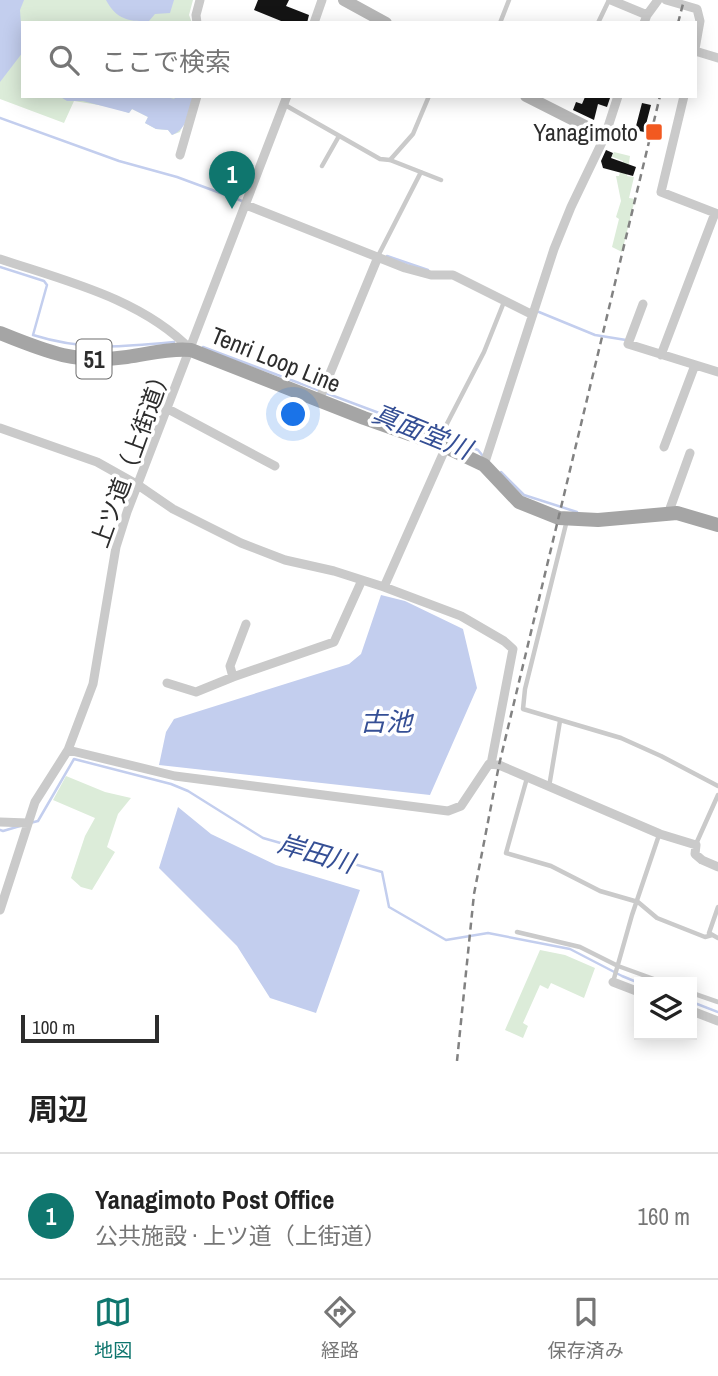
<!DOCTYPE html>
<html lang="ja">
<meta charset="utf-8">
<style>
:root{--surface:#fff;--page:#f2f2f2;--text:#222;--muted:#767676;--line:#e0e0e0;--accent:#0f766e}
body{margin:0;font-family:"Archivo Narrow","Noto Sans JP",sans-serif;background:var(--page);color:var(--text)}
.controls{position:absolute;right:21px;bottom:21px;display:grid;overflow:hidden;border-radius:0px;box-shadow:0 4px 18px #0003}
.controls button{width:63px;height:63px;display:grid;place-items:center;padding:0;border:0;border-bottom:2px solid var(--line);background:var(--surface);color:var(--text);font:35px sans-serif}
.scale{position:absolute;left:21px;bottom:18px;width:138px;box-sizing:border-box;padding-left:7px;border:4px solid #2d2d2d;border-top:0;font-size:19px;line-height:24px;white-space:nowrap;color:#2d2d2d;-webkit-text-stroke:5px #fff;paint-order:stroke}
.you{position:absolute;left:294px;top:415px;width:24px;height:24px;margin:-18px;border:5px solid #fff;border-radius:50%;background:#1a73e8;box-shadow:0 0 0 10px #1a73e833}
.badge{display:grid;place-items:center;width:46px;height:46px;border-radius:50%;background:var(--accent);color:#fff;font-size:23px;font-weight:700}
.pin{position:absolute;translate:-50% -58px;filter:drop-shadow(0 2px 4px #0008)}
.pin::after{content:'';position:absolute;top:37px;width:24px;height:21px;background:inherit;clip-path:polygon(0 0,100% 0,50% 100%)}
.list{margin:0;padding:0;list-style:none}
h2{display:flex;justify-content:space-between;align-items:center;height:91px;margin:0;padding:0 28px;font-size:30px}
h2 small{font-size:23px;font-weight:400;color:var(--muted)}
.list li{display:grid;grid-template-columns:46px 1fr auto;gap:21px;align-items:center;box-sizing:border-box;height:126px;padding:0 28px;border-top:2px solid var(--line)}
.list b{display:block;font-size:26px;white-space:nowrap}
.list p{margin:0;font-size:23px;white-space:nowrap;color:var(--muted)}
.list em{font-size:23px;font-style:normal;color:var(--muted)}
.icon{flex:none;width:38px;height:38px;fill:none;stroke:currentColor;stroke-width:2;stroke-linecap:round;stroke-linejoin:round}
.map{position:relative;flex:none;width:718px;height:1061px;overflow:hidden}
.search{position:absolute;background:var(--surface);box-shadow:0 4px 18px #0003;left:21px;right:21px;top:21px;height:77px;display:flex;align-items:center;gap:18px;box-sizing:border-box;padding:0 24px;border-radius:0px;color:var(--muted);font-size:26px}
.sheet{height:217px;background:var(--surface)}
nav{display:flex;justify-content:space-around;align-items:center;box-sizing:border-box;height:98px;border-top:2px solid var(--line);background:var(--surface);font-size:19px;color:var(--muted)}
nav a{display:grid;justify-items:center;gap:4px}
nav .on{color:var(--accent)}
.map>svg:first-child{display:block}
</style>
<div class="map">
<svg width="718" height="1061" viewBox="0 0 718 1061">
<rect width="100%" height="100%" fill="#fff"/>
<path fill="#dcecd9" d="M0,0H193L189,15L192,23H23V96H194L180,132L172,135L168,130L156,129L145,123L148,117L132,109L129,113L111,107L74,101L64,123L0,99Z
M614,152L630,156L627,176L634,177L629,198L635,199L622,252L612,247L619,219L616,217L621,201L616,176H619L623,161L605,154L612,156Z
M66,776L105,792L131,798L118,814L107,847L115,852L92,890L81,887L71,878L85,836L95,818L53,800Z
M540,950L565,955L595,968L584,998L551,983L548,989L540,985L523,1023L528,1026L523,1038L505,1030Z"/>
<path fill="#c3ceee" d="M0,0H24L20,10L23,52L0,82Z
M106,0H174L170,13L155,14L149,21C129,22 116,19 106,0Z
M59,96H163L174,99L177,96H194C189,111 188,129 172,135L168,130L156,129L145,123L148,117L132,109L129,113L83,101H67Z
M381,595L405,601L463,629L477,688L430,795L159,765L166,732L174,719L349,664L361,654Z
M178,807L211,834L276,865L360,890L316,1013L270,998L237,946L159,868Z"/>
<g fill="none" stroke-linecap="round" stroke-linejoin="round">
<path stroke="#c3ceee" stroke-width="2.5" d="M0,118L119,161L177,177L242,201
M387,256L428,270
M0,267L44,281L47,285L33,335C84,351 122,347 174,342
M539,312L595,335L626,340
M203,347L478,450L483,456
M501,472L524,495L577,512
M30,823L38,821L74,759L171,784L188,791L263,838L382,872L389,907L446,940L488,933L570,949L622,976L639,983
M0,830L3,831L20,826
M692,1002L718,1012"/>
</g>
<path fill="#141414" d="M258,0H289L286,6L309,15L307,23H286L254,10Z
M590,96L610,98L607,107L598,104L594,120L573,110L576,102L582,104L585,97L589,98Z
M642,103L651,105L644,132L635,130Z
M606,150L613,153L611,158L636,167L633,176L603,168L601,161Z"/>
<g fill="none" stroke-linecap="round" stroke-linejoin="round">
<path stroke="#cacaca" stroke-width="4.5" d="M500,23L509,0
M598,23L609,0
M285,105L380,159L390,160L441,180
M390,160L413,134L429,96
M322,166L339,136
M378,256L421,172
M437,443L484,352L504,302
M567,520L525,689L523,709L621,738L661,756L718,786
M527,778L506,853L551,866L600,891L638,902L657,918L705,937L712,935
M549,787L560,721
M696,844L718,795
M718,907L709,933L718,938
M517,932L580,947L618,966L662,982
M613,982L632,915L659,835
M692,993L718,1002"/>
<path stroke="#cacaca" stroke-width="9" d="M611,0L647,15
M666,0L697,9L700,21L695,49
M197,23L196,15L200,0
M314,23L322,0
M644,23L647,15L658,0
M695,51L718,58
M684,96L661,192L718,214
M180,155L197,96
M246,205L405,268L431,275H453L531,314
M0,259C66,281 142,299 191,350
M643,304L628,344L718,372
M661,355L715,213
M319,400L378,257
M168,409L275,466
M0,428L97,462L138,485L173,509L241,543L285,560L334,571L384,587L461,616L504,641L513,649L491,764
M664,447L695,365
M484,465L554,249L571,207L605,136L618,96
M668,514L690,453
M384,587L446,447
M233,677L230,666L246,624
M167,683L196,692L233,677L334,642L362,580
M68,750L175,776L448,811L461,806L489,764L499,765L660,834L696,845L695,854L702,860L718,867
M0,822L28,823
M0,910L35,802L68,750L93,684L116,547L127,512L287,96
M613,982L639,992
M692,1011L718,1021"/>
<path stroke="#b7b7b7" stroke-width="12" d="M344,0L386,23
M526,96L605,136"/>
<path stroke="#a5a5a5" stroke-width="14" d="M0,333C47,352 75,364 127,357C149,354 169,348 191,350L364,418L446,447L484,465L519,502L559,518L598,520L677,513L718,525"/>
<path stroke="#828282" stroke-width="2.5" stroke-dasharray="7 5" stroke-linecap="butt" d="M678,23L684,0
M457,1061L474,894L499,765L660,96"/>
</g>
<rect fill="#f25920" stroke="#fff" stroke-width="2.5" x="645" y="123" width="18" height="18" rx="3.5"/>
<g text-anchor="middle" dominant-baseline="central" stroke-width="7" stroke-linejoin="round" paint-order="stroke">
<rect fill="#fff" stroke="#6c6c6c" stroke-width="2" x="76.5" y="339.5" width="35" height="39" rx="5"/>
<g font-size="23" font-weight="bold" fill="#2d2d2d">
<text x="94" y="359">51</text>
</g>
<g font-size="24" fill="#2d2d2d" stroke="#fff" text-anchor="end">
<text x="638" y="132">Yanagimoto</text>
</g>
<g font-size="24" fill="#2d2d2d" stroke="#fff">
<text transform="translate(276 359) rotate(22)">Tenri Loop Line</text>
<text transform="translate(131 456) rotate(-70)">上ツ道（上街道）</text>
</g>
<g font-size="26" font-style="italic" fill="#354f95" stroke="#fff">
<text transform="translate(422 431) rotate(22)">真面堂川</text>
<text x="386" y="721">古池</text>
<text transform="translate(316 853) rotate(16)">岸田川</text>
</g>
</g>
</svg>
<div class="controls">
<button><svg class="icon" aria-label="layers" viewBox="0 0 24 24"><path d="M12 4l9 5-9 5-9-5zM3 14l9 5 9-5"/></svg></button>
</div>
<div class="scale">100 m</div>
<div class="you"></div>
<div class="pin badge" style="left:232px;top:209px">1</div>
<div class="search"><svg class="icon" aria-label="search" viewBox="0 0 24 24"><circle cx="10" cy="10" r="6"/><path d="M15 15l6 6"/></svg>ここで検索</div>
</div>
<section class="sheet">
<h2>周辺<small></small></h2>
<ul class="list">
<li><span class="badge">1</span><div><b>Yanagimoto Post Office</b><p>公共施設 · 上ツ道（上街道）</p></div><em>160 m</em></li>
</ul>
</section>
<nav>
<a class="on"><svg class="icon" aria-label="map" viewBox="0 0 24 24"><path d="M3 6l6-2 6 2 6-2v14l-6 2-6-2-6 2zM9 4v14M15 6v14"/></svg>地図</a>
<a><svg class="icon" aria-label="directions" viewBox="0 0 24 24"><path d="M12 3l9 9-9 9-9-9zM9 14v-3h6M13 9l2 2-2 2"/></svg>経路</a>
<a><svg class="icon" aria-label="saved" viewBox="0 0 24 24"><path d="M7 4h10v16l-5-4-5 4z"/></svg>保存済み</a>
</nav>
